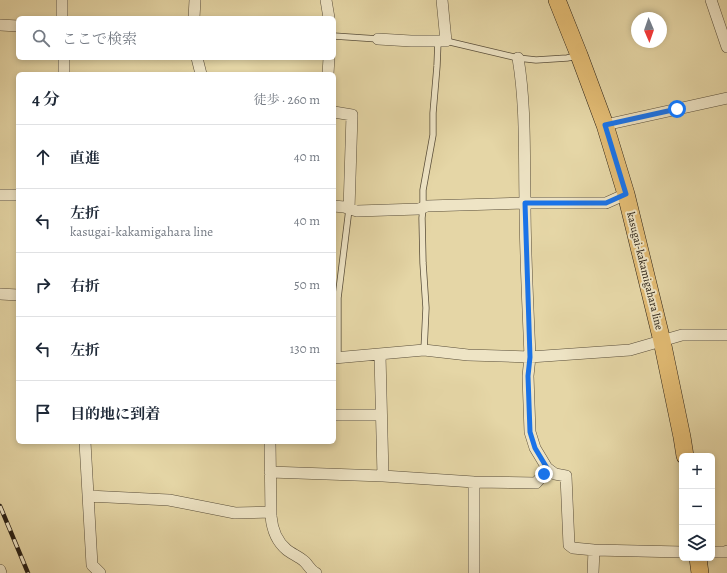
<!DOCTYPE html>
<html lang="ja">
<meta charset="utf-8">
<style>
:root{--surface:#fff;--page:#f6f6f7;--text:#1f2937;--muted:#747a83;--line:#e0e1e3}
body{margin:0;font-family:Alegreya,"Noto Serif JP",serif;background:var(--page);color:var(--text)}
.controls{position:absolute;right:12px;bottom:12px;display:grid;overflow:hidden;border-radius:6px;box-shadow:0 2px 6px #0003}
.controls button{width:36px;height:36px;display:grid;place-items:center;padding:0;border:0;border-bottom:1px solid var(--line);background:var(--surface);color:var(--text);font:20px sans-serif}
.compass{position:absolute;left:631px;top:12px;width:36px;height:36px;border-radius:50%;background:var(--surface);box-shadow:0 2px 6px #0003;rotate:178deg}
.stop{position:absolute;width:12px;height:12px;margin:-9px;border:3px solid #1a73e8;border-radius:50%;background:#fff}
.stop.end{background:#1a73e8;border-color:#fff;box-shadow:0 1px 4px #0008}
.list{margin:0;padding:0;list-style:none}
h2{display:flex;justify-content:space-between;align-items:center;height:52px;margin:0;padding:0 16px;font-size:17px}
h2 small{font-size:13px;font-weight:400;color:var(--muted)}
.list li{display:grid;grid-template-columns:26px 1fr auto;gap:12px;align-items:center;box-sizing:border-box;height:64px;padding:0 16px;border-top:1px solid var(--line)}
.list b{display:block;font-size:15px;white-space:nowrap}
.list p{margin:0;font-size:13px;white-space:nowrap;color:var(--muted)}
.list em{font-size:13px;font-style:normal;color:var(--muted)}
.icon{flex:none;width:22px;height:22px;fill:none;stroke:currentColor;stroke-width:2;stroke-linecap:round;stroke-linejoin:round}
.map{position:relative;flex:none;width:727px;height:573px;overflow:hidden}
.search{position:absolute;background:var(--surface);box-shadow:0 2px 6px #0003;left:16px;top:16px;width:320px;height:44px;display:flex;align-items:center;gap:10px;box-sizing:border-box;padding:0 14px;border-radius:6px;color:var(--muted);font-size:15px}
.panel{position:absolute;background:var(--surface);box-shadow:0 2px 6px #0003;left:16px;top:72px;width:320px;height:372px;border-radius:6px}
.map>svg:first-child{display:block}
</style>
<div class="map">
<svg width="727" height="573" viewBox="0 0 727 573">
<rect width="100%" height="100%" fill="#e5d6a6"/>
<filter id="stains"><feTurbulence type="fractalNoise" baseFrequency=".005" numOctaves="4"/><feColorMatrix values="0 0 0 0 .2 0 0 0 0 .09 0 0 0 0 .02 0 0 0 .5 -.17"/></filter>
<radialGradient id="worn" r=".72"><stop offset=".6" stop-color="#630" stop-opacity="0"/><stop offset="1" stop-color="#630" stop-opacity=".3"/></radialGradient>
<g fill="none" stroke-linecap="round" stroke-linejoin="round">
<defs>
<path id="service" d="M334,36L378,39
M446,41L518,58L536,60L567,58L577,56
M424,350L426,308L423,263L422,218L423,208V190L433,135V113L437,66L438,41
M338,358V298L349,209"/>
<path id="minor" d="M62,0V18
M326,0L329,18
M711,0L727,47
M194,18L195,0
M0,25L18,26
M378,39L411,41H446L442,0
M64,58V74
M197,58L201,74
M518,58C526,106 524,154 525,202C525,253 528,305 530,357L528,376L530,432L535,448L547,468L555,474L566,476L569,545L573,548L594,550L682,552
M328,74L329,58
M334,112L352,115L349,209
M605,125L727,98
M0,195H18
M334,206L344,207L357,211L419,209L427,206L525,203H606L626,194
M0,294L18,295
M380,355L383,476
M334,358L424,350L468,355L530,357L630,350L682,335H727
M334,415H381
M85,442L92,565L100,573
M270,442L271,516C272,528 276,541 287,550C292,554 300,557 305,562C309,566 311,571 316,573
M270,472L383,476L474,482L536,483L544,474L547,468
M88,496L169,500L235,513L271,512
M712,552H727V551
M0,570L1,573
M474,573V482
M593,573L594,550"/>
<path id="primary" d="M557,0L579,55L605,125L626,194L662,341L682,437L685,456
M698,558L700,573"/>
</defs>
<use href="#service" stroke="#594e3a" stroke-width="7"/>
<use href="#minor" stroke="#594e3a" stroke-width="12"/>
<use href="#primary" stroke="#2a2116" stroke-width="18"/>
<use href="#service" stroke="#eee4c5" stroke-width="5.5"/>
<use href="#minor" stroke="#eee4c5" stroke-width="11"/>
<use href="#primary" stroke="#e2bb73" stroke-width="17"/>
<defs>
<path id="rail" d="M0,506L28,573"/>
</defs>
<use href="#rail" stroke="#2a2116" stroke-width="4.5"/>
<use href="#rail" stroke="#eee4c5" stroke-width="3" stroke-dasharray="9" stroke-linecap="butt"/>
</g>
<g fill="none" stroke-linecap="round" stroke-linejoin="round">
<path stroke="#1a73e8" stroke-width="5" d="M544,474L547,468L535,448L530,432L528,376L530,357L525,203H606L626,194L605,125L677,109"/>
</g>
<g text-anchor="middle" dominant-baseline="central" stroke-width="4" stroke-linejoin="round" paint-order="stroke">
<g font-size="11" fill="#2a2116" stroke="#eee4c5">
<text transform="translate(645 271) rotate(76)">kasugai-kakamigahara line</text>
</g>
</g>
<rect width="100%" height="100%" filter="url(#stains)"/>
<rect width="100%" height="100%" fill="url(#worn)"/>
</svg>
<div class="controls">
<button>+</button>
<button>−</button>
<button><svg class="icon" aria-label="layers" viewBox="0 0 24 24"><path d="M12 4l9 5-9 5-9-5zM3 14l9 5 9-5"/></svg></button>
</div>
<svg class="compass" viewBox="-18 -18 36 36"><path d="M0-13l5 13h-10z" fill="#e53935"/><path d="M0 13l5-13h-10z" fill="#747a83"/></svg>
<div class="stop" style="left:677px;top:109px"></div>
<div class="stop end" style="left:544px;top:474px"></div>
<div class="search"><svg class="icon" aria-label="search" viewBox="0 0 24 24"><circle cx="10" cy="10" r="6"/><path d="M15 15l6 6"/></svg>ここで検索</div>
<section class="panel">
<h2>4 分<small>徒歩 · 260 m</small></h2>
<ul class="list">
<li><svg class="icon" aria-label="ahead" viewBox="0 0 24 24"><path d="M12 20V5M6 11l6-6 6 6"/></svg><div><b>直進</b></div><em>40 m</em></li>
<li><svg class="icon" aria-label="left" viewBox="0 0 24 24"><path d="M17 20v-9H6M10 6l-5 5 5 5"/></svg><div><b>左折</b><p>kasugai-kakamigahara line</p></div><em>40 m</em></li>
<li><svg class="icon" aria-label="right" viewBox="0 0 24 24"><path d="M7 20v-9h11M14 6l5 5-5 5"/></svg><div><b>右折</b></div><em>50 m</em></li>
<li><svg class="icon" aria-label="left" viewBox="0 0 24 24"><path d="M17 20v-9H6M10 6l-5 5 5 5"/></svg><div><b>左折</b></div><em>130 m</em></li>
<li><svg class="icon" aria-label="arrive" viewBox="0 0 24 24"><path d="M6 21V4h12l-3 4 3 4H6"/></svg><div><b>目的地に到着</b></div></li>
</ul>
</section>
</div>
